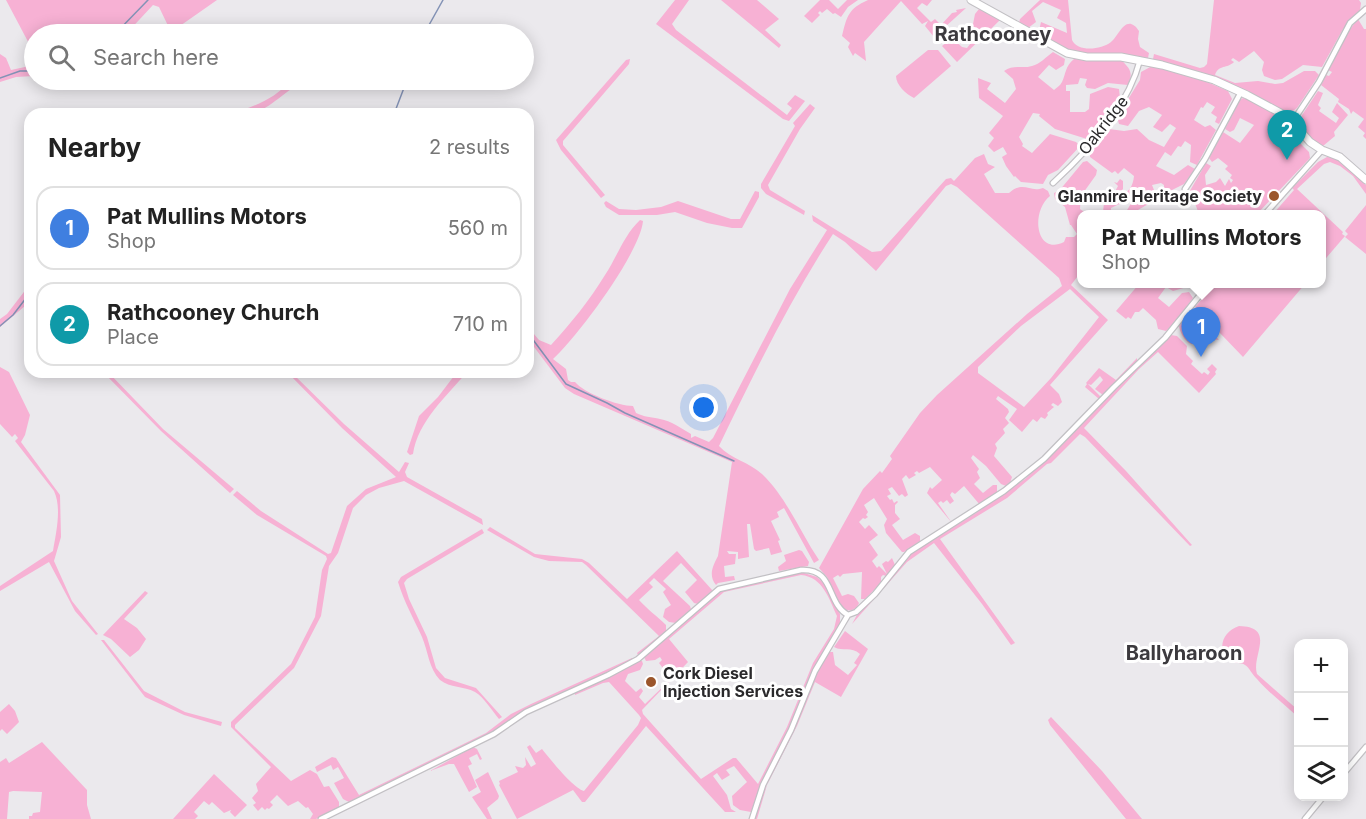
<!DOCTYPE html>
<meta charset="utf-8">
<style>
:root{--surface:#fff;--page:#f2f2f2;--text:#222;--muted:#767676;--line:#e0e0e0;--accent:#1a73e8}
body{margin:0;font-family:Inter,sans-serif;background:var(--page);color:var(--text)}
.controls{position:absolute;right:18px;bottom:18px;display:grid;overflow:hidden;border-radius:12px;box-shadow:0 3px 15px #0003}
.controls button{width:54px;height:54px;display:grid;place-items:center;padding:0;border:0;border-bottom:2px solid var(--line);background:var(--surface);color:var(--text);font:30px sans-serif}
.you{position:absolute;left:704px;top:408px;width:21px;height:21px;margin:-15px;border:4px solid #fff;border-radius:50%;background:#1a73e8;box-shadow:0 0 0 9px #1a73e833}
.badge{display:grid;place-items:center;width:39px;height:39px;border-radius:50%;background:var(--accent);color:#fff;font-size:20px;font-weight:700}
.pin{position:absolute;translate:-50% -50px;filter:drop-shadow(0 2px 3px #0008)}
.pin::after{content:'';position:absolute;top:32px;width:21px;height:18px;background:inherit;clip-path:polygon(0 0,100% 0,50% 100%)}
.popup{position:absolute;left:1077px;top:210px;width:249px;height:78px;box-sizing:border-box;display:grid;place-content:center;border-radius:12px;background:var(--surface);filter:drop-shadow(0 2px 4px #0005);font-size:20px;white-space:nowrap;color:var(--muted)}
.popup b{font-size:22px;color:var(--text)}
.popup::after{content:'';position:absolute;left:50%;top:100%;margin-left:-12px;border:12px solid transparent;border-top-color:var(--surface)}
.list{margin:0;padding:0;list-style:none}
h2{display:flex;justify-content:space-between;align-items:center;height:78px;margin:0;padding:0 24px;font-size:26px}
h2 small{font-size:20px;font-weight:400;color:var(--muted)}
.list li{display:grid;grid-template-columns:39px 1fr auto;gap:18px;align-items:center;box-sizing:border-box;height:84px;margin:0 12px 12px;padding:0 12px;border:2px solid var(--line);border-radius:18px}
.list b{display:block;font-size:22px;white-space:nowrap}
.list p{margin:0;font-size:20px;white-space:nowrap;color:var(--muted)}
.list em{font-size:20px;font-style:normal;color:var(--muted)}
.icon{flex:none;width:33px;height:33px;fill:none;stroke:currentColor;stroke-width:2;stroke-linecap:round;stroke-linejoin:round}
.map{position:relative;flex:none;width:1366px;height:819px;overflow:hidden}
.search{position:absolute;background:var(--surface);box-shadow:0 3px 15px #0003;left:24px;top:24px;width:510px;height:66px;display:flex;align-items:center;gap:15px;box-sizing:border-box;padding:0 21px;border-radius:33px;color:var(--muted);font-size:22px}
.panel{position:absolute;background:var(--surface);box-shadow:0 3px 15px #0003;left:24px;top:108px;width:510px;height:270px;border-radius:18px}
.map>svg:first-child{display:block}
</style>
<div class="map">
<svg width="1366" height="819" viewBox="0 0 1366 819">
<rect width="100%" height="100%" fill="#ebe9ed"/>
<path fill="#f7b1d4" fill-rule="evenodd" d="M6,0H217L177,28L178,34H172L159,7L153,5L126,34H34V53Z
M675,0H689L672,24L676,30L787,115L792,108L787,104L795,95L805,101L789,121L783,119L656,24Z
M721,0H757L779,19L765,30L781,45L779,48Z
M820,0H829L838,9L847,0H858L848,7L841,17L835,13L833,14L827,9L822,13L820,11L818,13L820,15L812,23L804,16Z
M868,0H932L927,6L922,3L917,8L931,22L935,19L941,25L952,13L957,12L956,10L966,8L934,37L925,26L928,21L922,24L901,1L864,42L866,61L855,53L853,56L848,47L850,43L842,36C847,16 848,9 868,0Z
M1040,0H1068L1072,40C1077,52 1101,50 1111,42C1119,36 1126,12 1139,31L1138,39L1140,47L1149,53L1148,58L1112,54L1082,55L1073,53L1038,35L1041,22L1067,33L1066,23L1057,18L1061,10L1043,2L1032,11L1036,22L1028,28L1019,23L1020,19Z
M1214,0H1359L1361,3L1360,10L1343,29L1322,67L1303,65L1282,79L1275,80L1264,76L1262,70L1264,62L1254,51L1239,62L1233,58L1231,60L1234,62C1227,69 1219,64 1215,75L1235,83L1258,81L1275,84L1283,83L1304,71H1315L1319,75L1297,108L1289,114L1205,75L1153,59L1154,54L1200,68L1204,67L1207,64Z
M979,9L1000,20L957,62L942,46L952,38L962,47L967,48L974,39L972,37L976,32L972,29L975,14Z
M1358,19L1364,29H1366V139L1363,136L1365,133L1358,127L1364,119L1353,111L1351,114L1349,109L1338,102L1339,99L1321,85L1326,75L1329,76L1332,72L1328,70C1337,52 1345,34 1358,19Z
M928,50H938L951,66L914,98C906,94 896,85 896,76Z
M1053,52L1065,59L1064,65L1056,70L1049,65L1038,77L1054,90C1056,88 1060,86 1062,82C1066,74 1065,66 1074,59H1122V61C1131,69 1133,74 1128,85L1108,83L1095,89L1087,88L1085,85L1087,79L1080,78L1078,84L1066,85V91H1070V112H1085L1089,109L1090,94L1108,87L1119,89L1120,98L1118,101L1091,136L1087,139L1055,129L1039,116L1040,114L1033,113L1019,137L1023,144L1022,146L1032,153L1050,134L1076,142L1080,146L1058,170L1048,175L1043,184L1021,182L1015,176L1014,177L1006,166L1002,157L1007,154L1003,147L994,152L988,146L994,138L989,133L1003,116L979,98L978,78L991,83L987,89L1005,103L1016,89L1013,79L1004,71C1013,64 1022,69 1032,66C1040,64 1046,57 1053,52Z
M0,54L6,58L11,70L34,65V76L16,77L0,82Z
M630,59L629,64L563,141V145L605,195L601,198L561,150L556,140L626,60Z
M1152,66L1207,82L1228,91L1232,99L1219,124L1215,122L1217,117L1211,113L1215,107L1207,102L1203,108L1201,107L1194,120L1205,127L1210,125L1216,130L1197,165L1190,162L1191,145L1185,141L1181,147L1178,146L1171,156L1165,152L1156,166L1174,175L1188,165L1195,169L1184,184L1170,191L1164,189V185L1161,183L1152,185L1154,190L1150,192L1152,196L1155,195L1157,199L1131,214L1126,212L1134,198H1132L1111,208V212L1107,214L1103,212L1104,203L1113,195L1118,186L1114,182L1117,183L1120,179L1123,181V189L1117,195C1129,194 1133,186 1134,176L1124,168L1118,174L1115,171L1112,173L1090,157V151L1103,139L1109,129L1124,131L1137,129L1149,140L1164,147L1176,128L1170,124L1162,132L1153,127L1162,115L1149,107L1139,111L1128,126L1119,124L1117,117L1140,80L1141,72Z
M291,80H309C287,87 273,108 251,114C245,115 238,114 231,114C255,106 275,99 291,80Z
M1318,91L1323,93L1318,105L1321,108L1319,111L1336,123L1339,118L1332,112L1337,103L1348,115L1334,132L1335,136L1323,146C1313,144 1303,132 1299,122L1302,115Z
M1243,98L1248,99L1289,120L1299,133L1297,140L1309,152L1310,158L1257,214H1199L1193,198H1189L1188,194L1206,163L1211,166L1205,175L1206,185L1216,182L1220,178L1225,186L1229,179L1231,183L1233,180L1230,178L1232,175L1225,169L1228,166L1218,158L1212,162L1209,158L1223,132L1240,143L1254,125L1240,118L1234,130L1230,132L1225,129L1240,100Z
M810,104L815,108L800,129L768,185L770,190L805,211L804,215L766,194L761,188V184L795,126L793,123Z
M984,154L988,164L995,167L984,174L995,193H1009C1024,180 1029,193 1043,188L1048,191L1050,196C1030,212 1036,256 1064,242L1066,237H1074L1077,234L1071,225H1070L1065,207L1055,199L1054,193L1059,191L1083,162L1087,161L1097,170L1096,175L1081,196L1080,209L1087,214H1081V272L1071,285L1108,320L1050,385L1059,394L1062,402L1058,406L1053,403L1051,405L1054,407L1047,413L1048,415L1045,419L1041,417L1037,422L1033,419L1022,432L1009,420L1017,409L998,396L996,399L1008,409L1009,412L1005,418L1009,423L1003,429L1005,433L995,444L997,448L994,456L1012,477L1010,483L1006,486L1001,484L986,466L973,455L971,458L979,469L977,472L980,478L974,484L983,493L993,485H997V492L980,505L964,486L955,494L952,492L950,495L954,501L950,504L947,500L943,503L941,501L938,503L952,523L927,493L930,487L932,489L942,480L930,467L919,473L917,471L914,473L916,475L909,479L906,475L902,479L908,495L905,497L902,494L899,496L892,487L888,489L891,494L887,496L890,500L892,499L894,503L897,501L898,502L895,505V513L900,519L892,525L903,540L915,533L920,536V541L904,552H902L886,533L884,525L887,519L874,498L864,505L868,512L866,515L868,517L865,519L863,518L859,522L865,529L869,525L878,535L869,542L878,555L872,561L877,568L879,566L887,574L882,564L886,561L888,562L892,558L895,565L886,576L883,575L881,577V583L865,599H861L862,572L843,574L840,577L838,575L833,578L842,596L848,594L854,596L859,603C856,611 849,612 842,608L827,577L819,568L863,489L880,471L882,473L892,459L890,456L920,413L937,395L1027,314L1062,286L1059,278L957,187L951,184L946,186L876,271L845,242L833,234C789,301 754,374 719,446C731,459 749,462 762,474C787,498 800,532 819,560L814,563L784,508L777,512L779,517L771,521L780,540L778,541L782,552L771,555L769,548L756,551L754,549L750,524H747L749,557L738,559V552L727,551L729,554H736L735,564L724,566L725,577L734,576L735,580L718,583L716,585C708,575 713,566 718,556L732,462L574,394L565,388L528,339V327L539,340L551,345C572,322 589,301 605,275C617,257 624,235 640,220L643,221C640,253 578,336 553,359L566,369L568,380L571,382H575C584,393 618,406 633,406L636,413C644,417 651,417 660,419C671,421 681,428 691,434V438L695,436L709,442L713,438L790,289L827,230L813,221L812,215L872,252L881,251L946,179L951,178L954,181L975,158ZM1070,289L1099,317L1051,378L1024,407L978,373V367L1021,326Z
M1327,157C1341,157 1356,176 1366,185V194L1353,176L1340,166L1330,162L1324,164L1297,189L1343,232L1342,234L1345,236L1321,264V214H1273L1294,190L1292,188L1318,162Z
M755,191L759,192V197L742,228H732L707,223L675,212L657,215H619L606,207L604,203L606,201L619,209L636,210L661,207L678,201L731,219H740Z
M1366,205V254L1345,237L1348,234L1345,231Z
M30,284V296L27,300L30,302V309L25,306L0,327V319L7,314Z
M1139,284H1204L1197,289L1187,287L1173,291L1166,287L1158,298L1169,307L1182,293L1189,292L1193,298L1178,320L1166,331L1158,329L1156,320L1143,308L1139,312H1135L1131,319L1128,317L1126,319L1116,311Z
M1215,284H1305L1243,357L1195,307Z
M1192,311V312L1219,340C1206,337 1205,343 1194,344C1187,345 1180,333 1179,326Z
M1171,335L1177,336L1187,346L1186,354L1193,361L1191,364L1202,374L1204,372L1208,375L1210,372L1207,369L1212,364L1217,369L1215,372L1216,374L1199,393L1158,352L1139,369L1084,428L1126,471L1192,545L1190,546L1085,437L1080,434L1051,463L1047,464L1007,498L940,539L1015,643L1011,645L982,604L934,543L907,562L852,624L858,613L910,554L976,513L1025,479L1063,444L1107,397Z
M1137,358V361L1103,395L1095,389L1103,380L1100,376L1091,385L1088,384L1101,397L1099,399L1085,387L1087,384L1086,383L1099,368L1116,380Z
M0,367L9,372L30,415L25,435L21,442L60,495L61,537L54,561L72,601L98,634L96,635L75,611L49,562L0,591V586L53,551C56,533 62,508 54,491L15,441L18,438L15,434L12,437L0,424Z
M103,372H108L163,429L234,489L230,493L161,431Z
M287,372H291L344,424L399,472L405,462L409,463L405,472L407,477L482,519L483,525L404,481L379,488L366,495L353,508L338,553L329,566L321,616L294,668L235,725V728L291,781L310,770L317,774L324,787L329,786L339,802V807L316,819H310L313,814L308,807L306,808L298,801L288,806L277,795L270,802L273,805L269,809L267,808L265,810L262,807L258,811L253,805L256,803L252,798L258,791L256,784L271,767L231,727V722L291,664L315,617L322,570L327,559L326,556L257,515L233,495L237,491L261,511L328,554L331,553L347,506L366,489L396,477L342,428Z
M457,372H467C446,397 418,421 413,454L410,455L407,452L419,416L438,397Z
M490,527L535,554L582,559L589,563L627,599L677,551L713,591L698,604L694,603L685,592L697,580L681,563L663,581L690,606L691,609L676,623L669,622L663,617L665,609L671,605L663,592L666,589L654,578L649,583L653,587L639,600C648,610 657,616 666,625V631L638,655L637,653L659,636L586,565L582,562L549,561L534,557L487,530Z
M482,529L484,533L407,579L404,583L409,599L427,637L436,668L445,678L476,688L502,717L499,719C492,711 484,697 475,692C464,686 450,688 440,680C429,669 428,651 422,637C414,619 404,602 398,582L401,577Z
M799,550L802,551L809,562L808,566L779,571L778,567L786,561L784,555Z
M801,572L817,577L826,585L840,614V625L815,666L789,730L762,783L751,812L740,810L733,805L732,796L747,782L734,766L726,770L730,775L722,780L717,773L713,776L727,795L731,809L736,812H725L646,726L585,802H582L573,790L517,819L499,785L500,784L499,781L518,772L515,766L523,768L526,765L525,757L531,767L536,764L527,747L530,745L536,753L542,749C550,759 573,788 584,791L638,725L641,718L639,715L609,682L603,683L575,695L574,692L619,672L638,661H642L643,664L640,670L628,674L625,681L636,692L641,688L643,691L639,697L645,704L671,679L659,663L662,660L660,657L655,660L646,661L644,657L715,595L721,591ZM801,575C823,577 829,599 837,616L834,629L813,663L787,727L758,784L736,758H733L701,779L643,714L642,710L688,662L669,639L724,592Z
M145,591L148,593L124,619L137,628L146,639L139,650L130,657L111,639L103,635Z
M1239,626C1277,627 1251,656 1257,674L1298,710V717C1285,705 1269,693 1257,679C1253,676 1249,667 1245,665C1241,662 1236,664 1231,661C1215,650 1223,631 1239,626Z
M845,631L868,649L841,697L815,682L797,726L767,785L757,819H754C766,780 787,745 803,707C811,688 817,670 827,652H833L835,665L848,675L857,665L854,663L860,654C851,646 843,652 834,647Z
M101,640H104L144,691L185,712L222,722L221,726L184,715L145,697Z
M632,658L633,660L626,663L513,717L499,729L349,802L343,799L334,783L344,778L338,767L333,770L331,765L317,772L315,767L332,757L336,758L359,795L486,733L511,714L531,704Z
M9,704L15,711L19,722L7,734L2,729L0,731V712Z
M1051,717L1102,771L1142,819H1126L1050,725L1048,720Z
M42,742L87,790V805L91,819H29V816H32L33,813L40,812L42,792L13,791L9,792L7,819H0V762L6,758L9,763Z
M473,747L477,749L482,759L480,760L477,754L469,758L472,764L468,766L477,787L469,792L454,764H449L430,771Z
M488,772L499,796L498,799L487,808L492,819H487L472,797L481,792L475,780Z
M214,774L247,805L235,817L230,812L231,810L224,813L212,802L209,805L204,801L194,812L198,816L195,819H173Z"/>
<g fill="none" stroke-linecap="round" stroke-linejoin="round">
<path stroke="#8493b6" stroke-width="1.5" d="M115,34L148,0
M424,34L443,0
M0,78L20,71H34
M394,114L407,80
M0,326L13,315L30,293
M528,333L566,384L607,403L625,413L734,461"/>
<defs>
<path id="street" d="M1293,121L1319,82L1350,23L1366,9
M1053,183C1089,150 1128,107 1140,60
M1185,189L1205,159L1241,92
M1265,214L1322,150
M1344,773L1366,747
M321,819L494,734L526,712L608,675L638,659L719,589L801,570C835,568 826,603 848,615
M752,819L763,785L791,730L815,671L848,615L856,612L875,594L909,552L1004,491L1044,459L1114,387L1165,338L1209,284
M1305,819L1324,796"/>
<path id="secondary" d="M971,0L1067,53L1087,57H1121L1162,65L1214,80L1247,95L1288,117L1310,142L1322,150L1340,157L1366,180"/>
</defs>
<use href="#street" stroke="#c2c0c4" stroke-width="7"/>
<use href="#secondary" stroke="#c2c0c4" stroke-width="9"/>
<use href="#street" stroke="#fff" stroke-width="4.5"/>
<use href="#secondary" stroke="#fff" stroke-width="7"/>
</g>
<g fill="#9b562c" stroke="#fff" stroke-width="2">
<circle cx="1274" cy="196" r="6"/>
<circle cx="651" cy="682" r="6"/>
</g>
<g text-anchor="middle" dominant-baseline="central" stroke-width="6" stroke-linejoin="round" paint-order="stroke">
<g font-size="16" fill="#2a292b" stroke="#fff">
<text transform="translate(1103 125) rotate(-52)">Oakridge</text>
</g>
<g font-size="16" font-weight="bold" fill="#2a292b" stroke="#fff" text-anchor="end">
<text x="1262" y="196">Glanmire Heritage Society</text>
<text x="663" y="673" text-anchor="start">Cork Diesel<tspan x="663" dy="18">Injection Services</tspan></text>
</g>
<g font-size="20" font-weight="bold" fill="#3c3a3e" stroke="#fff">
<text x="993" y="34">Rathcooney</text>
<text x="1184" y="653">Ballyharoon</text>
</g>
</g>
</svg>
<div class="controls">
<button>+</button>
<button>−</button>
<button><svg class="icon" aria-label="layers" viewBox="0 0 24 24"><path d="M12 4l9 5-9 5-9-5zM3 14l9 5 9-5"/></svg></button>
</div>
<div class="you"></div>
<div class="pin badge" style="left:1201px;top:357px;background:#3f7fe0">1</div>
<div class="popup"><b>Pat Mullins Motors</b>Shop</div>
<div class="pin badge" style="left:1287px;top:160px;background:#0f9aa8">2</div>
<div class="search"><svg class="icon" aria-label="search" viewBox="0 0 24 24"><circle cx="10" cy="10" r="6"/><path d="M15 15l6 6"/></svg>Search here</div>
<section class="panel">
<h2>Nearby<small>2 results</small></h2>
<ul class="list">
<li><span class="badge" style="background:#3f7fe0">1</span><div><b>Pat Mullins Motors</b><p>Shop</p></div><em>560 m</em></li>
<li><span class="badge" style="background:#0f9aa8">2</span><div><b>Rathcooney Church</b><p>Place</p></div><em>710 m</em></li>
</ul>
</section>
</div>
